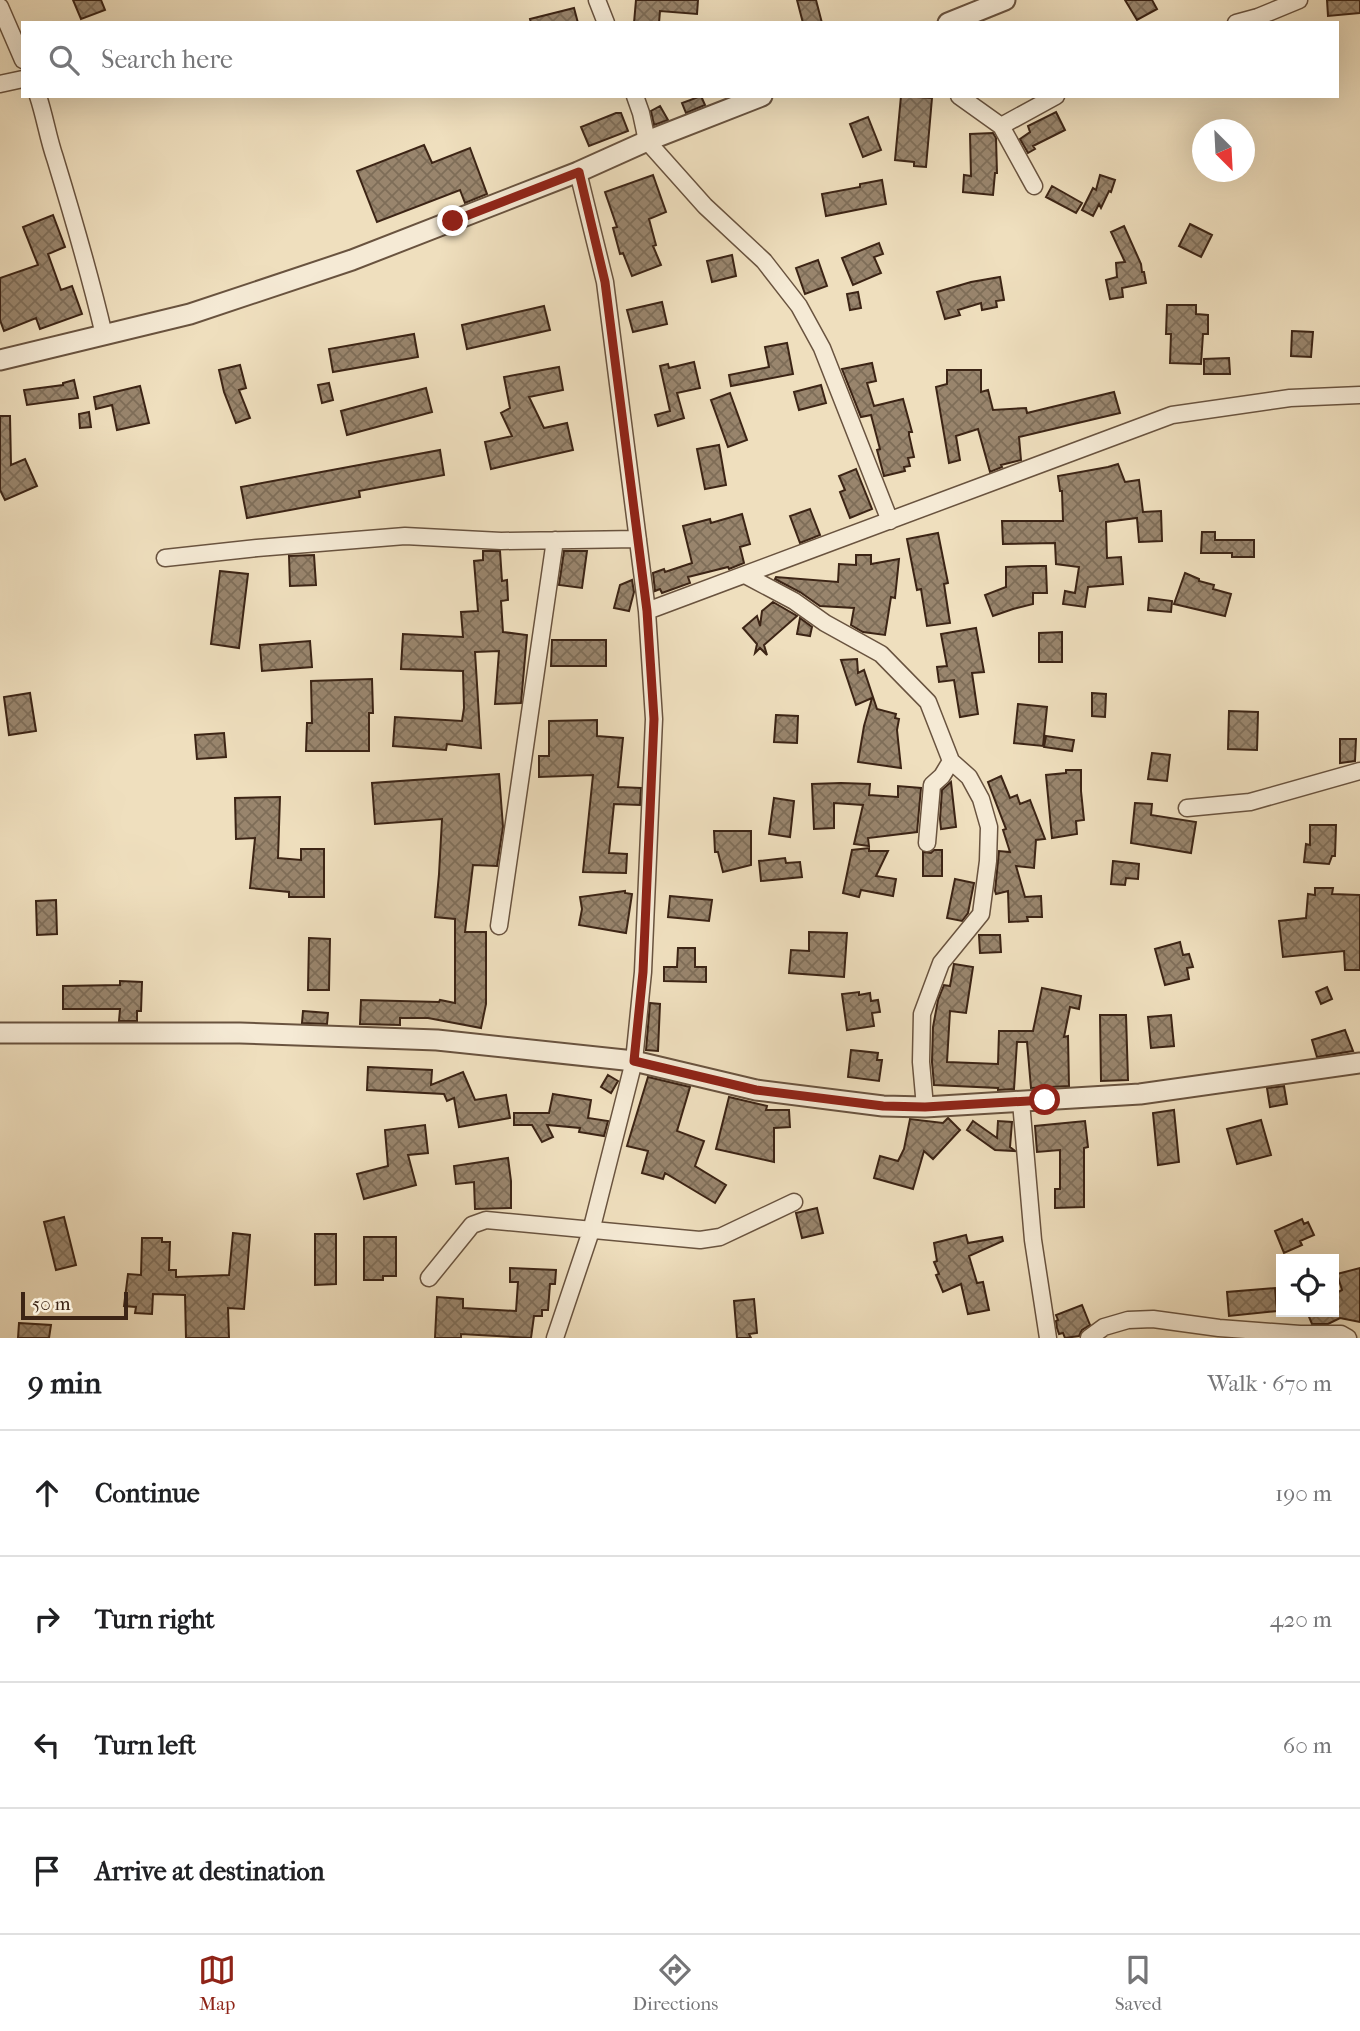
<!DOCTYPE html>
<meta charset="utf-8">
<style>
:root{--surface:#fff;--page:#f2f2f2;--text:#202124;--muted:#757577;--line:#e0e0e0;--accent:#8f2418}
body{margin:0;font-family:"IM FELL French Canon",serif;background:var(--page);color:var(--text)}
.controls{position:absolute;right:21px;bottom:21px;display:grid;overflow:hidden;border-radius:0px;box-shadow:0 7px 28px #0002}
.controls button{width:63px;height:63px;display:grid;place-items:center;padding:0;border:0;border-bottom:2px solid var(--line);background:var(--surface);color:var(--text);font:35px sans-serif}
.compass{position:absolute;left:1192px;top:119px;width:63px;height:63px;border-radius:50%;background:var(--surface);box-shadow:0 7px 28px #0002;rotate:156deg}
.scale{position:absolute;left:21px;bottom:18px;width:107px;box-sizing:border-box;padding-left:7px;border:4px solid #3c2415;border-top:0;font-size:19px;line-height:24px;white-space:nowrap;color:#3c2415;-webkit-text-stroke:5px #f5ead5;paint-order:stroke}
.stop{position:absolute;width:21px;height:21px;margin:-16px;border:5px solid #8f2418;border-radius:50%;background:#fff}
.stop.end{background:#8f2418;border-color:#fff;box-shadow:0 2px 7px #0008}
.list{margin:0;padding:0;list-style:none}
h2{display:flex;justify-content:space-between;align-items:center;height:91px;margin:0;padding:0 28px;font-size:30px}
h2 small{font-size:23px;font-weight:400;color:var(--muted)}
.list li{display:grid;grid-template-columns:46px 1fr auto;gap:21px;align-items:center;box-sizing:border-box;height:126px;padding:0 28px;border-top:2px solid var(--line)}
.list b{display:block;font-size:26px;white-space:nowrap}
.list em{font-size:23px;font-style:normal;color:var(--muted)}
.icon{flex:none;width:38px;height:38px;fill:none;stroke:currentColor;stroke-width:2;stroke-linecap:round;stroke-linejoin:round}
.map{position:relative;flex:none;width:1360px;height:1338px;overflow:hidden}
.search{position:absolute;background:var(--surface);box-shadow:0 7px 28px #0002;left:21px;right:21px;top:21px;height:77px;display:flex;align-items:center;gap:18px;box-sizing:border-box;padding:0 24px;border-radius:0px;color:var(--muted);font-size:26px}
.sheet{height:595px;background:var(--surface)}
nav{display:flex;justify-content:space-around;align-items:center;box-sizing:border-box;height:98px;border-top:2px solid var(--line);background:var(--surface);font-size:19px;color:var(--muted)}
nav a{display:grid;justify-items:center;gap:4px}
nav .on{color:var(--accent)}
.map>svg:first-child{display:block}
</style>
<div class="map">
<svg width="1360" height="1338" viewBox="0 0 1360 1338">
<defs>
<pattern id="building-cross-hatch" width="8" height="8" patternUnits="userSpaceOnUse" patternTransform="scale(1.75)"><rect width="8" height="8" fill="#99856d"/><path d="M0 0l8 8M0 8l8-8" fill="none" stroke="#7e6d58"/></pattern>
</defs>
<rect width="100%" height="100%" fill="#efdfbe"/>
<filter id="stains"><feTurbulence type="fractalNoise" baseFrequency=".00286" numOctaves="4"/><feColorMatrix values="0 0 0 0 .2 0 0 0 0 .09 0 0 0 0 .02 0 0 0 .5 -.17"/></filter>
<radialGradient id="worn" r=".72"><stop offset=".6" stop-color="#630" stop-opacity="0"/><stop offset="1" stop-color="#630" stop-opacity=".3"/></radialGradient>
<path fill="url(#building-cross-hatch)" stroke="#3c2415" stroke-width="2" d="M73,0H101L105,10L81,19Z
M636,0H698L697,14L660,11L659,23H634Z
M797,0H816L822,23H803Z
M1125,0H1152L1157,9L1137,20Z
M1327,0H1360V13L1328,16Z
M574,8L578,23H531L530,19Z
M701,96L705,105L686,113L682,103Z
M901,96L932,98L926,167L914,166V162L895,160Z
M660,106L668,120L654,125L651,111Z
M1056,112L1065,130L1033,146L1035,149L1028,153L1020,139L1030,132L1028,126Z
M616,113H621L628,131L589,146L581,127Z
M868,117L881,150L863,157L850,124Z
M993,133L996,138L997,173H995L993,195L963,192L964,175L971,176L970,134Z
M424,145L432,163L470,148L487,194L465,203L460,190L377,222L357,171Z
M653,175L666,212L649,219L656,245L653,246L661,265L632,276L623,253L620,254L613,228L617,227L605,192Z
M1100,175L1115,180L1111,192L1109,191L1101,208L1099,204L1093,216L1082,210L1093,188L1096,190Z
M882,180L886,204L826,216L822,194L860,187V184Z
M1052,186L1082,203L1076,213L1046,197Z
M53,215L65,247L48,254L61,290L72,286L82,314L40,329L36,318L4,331L0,320V278L38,265L23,227Z
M1190,224L1212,235L1201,257L1179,246Z
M1124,226L1141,264L1142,272H1144L1146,283L1122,288L1123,297L1110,299L1106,280L1117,277L1116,263L1125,262L1111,232Z
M879,243L883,254L874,257L881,273L853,285L842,258Z
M732,255L736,276L712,282L707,261Z
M818,260L827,286L805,294L796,268Z
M1000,277L1004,300L996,301L997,307L982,310L981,303L958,310L960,315L945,319L937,292L971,282Z
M858,292L861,308L850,310L847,294Z
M662,302L667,324L633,332L627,310Z
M1167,305H1196V314L1208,315V334H1203L1201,364L1170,363L1171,334H1166Z
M544,306L550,330L467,349L462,325Z
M1292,331L1313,332L1311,357L1291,356Z
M414,334L418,357L333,372L329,349Z
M787,343L793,374L731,386L729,375L769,367L765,347Z
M1229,358L1230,374H1204V359Z
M694,362L700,388L677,393L684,418L658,426L655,415L670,411L660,366L668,364L669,368Z
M872,363L876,381L867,383L874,406L903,399L912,432H909V435L914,457L908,458L910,466L904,467L905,471L884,476L877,450L880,449L871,415L861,417L842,369Z
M240,365L246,388L239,390L250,418L236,423L224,392L219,370Z
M559,367L563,390L529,397L544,428L567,423L573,450L491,469L485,442L512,436L501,413L510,408L504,377Z
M947,370H981V392L988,390L993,410L1026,408L1027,413L1114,392L1120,413L1019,437L1021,460L1001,465L1002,467L990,472L978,429L956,436L960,460L949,463L936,387L947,384Z
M74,380L78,398L27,405L24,390L63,385V383Z
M329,383L333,400L322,403L318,385Z
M821,385L826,403L799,410L794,392Z
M140,386L149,423L117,430L112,405L96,409L94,397Z
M426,388L432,412L347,435L341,411Z
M730,393L747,440L728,447L711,400Z
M89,412L91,427L80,428L79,414Z
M0,416H10L11,465L25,459L37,486L5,500L0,490Z
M719,445L726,485L705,489L697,449Z
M440,450L444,475L359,491L360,497L247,518L241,487Z
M1118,464L1125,482L1139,480L1143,512L1161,511L1162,541L1139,542L1137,518L1106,522L1107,558L1121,557L1123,584L1088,587L1085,607L1063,604L1065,591L1075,593L1079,567L1056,564L1055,543L1003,544L1002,521H1063L1062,491H1060L1058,476L1108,467Z
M856,469L872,509L850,518L840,492L845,490L839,476Z
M810,509L820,535L800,543L790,516Z
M742,514L750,544L740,547L744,563L729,569L728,567L688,577L690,583L662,593L660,589L655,591L653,573L664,569L665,572L692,563L683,526L710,519L711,523Z
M1202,532H1215V540H1254V557H1232V553H1201Z
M938,533L948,583L944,584L950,623L927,626L921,589L917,590L907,539Z
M483,551H500L502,581L507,580L508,600L501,601L503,632L527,635L521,703L495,704L499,651L475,652L481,748L447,744L446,750L393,746L395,717L462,721L464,708L463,671L401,669L403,634L463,637L461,612L478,611L474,561L483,560Z
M564,551H587L582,588L559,585Z
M314,555L316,585L290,586L289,556Z
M856,555H871V564L899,559L895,598L891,597L885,635L863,632L851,625L854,608L820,606L800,592L775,579L776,577L838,582L839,564L856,565Z
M1032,566H1046L1047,593H1033V604L1013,609L993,616L985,595L1006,587V567Z
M220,571L248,574L239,648L211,644Z
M1185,573L1199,579V581L1214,585L1213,589L1231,594L1225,616L1174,604Z
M632,580L634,592L629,611L614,608L620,585Z
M1149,598L1172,601L1171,612L1148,610Z
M773,602L797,616L764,645L767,655L760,648L755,653L757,644L743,628L757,616L760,626L762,611Z
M800,618L812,627L810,636L797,634Z
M976,628L984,672L972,673L978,714L960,717L954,680L939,682L937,667L947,666L941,634Z
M1062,632V662H1039V633Z
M552,640H606V666H551Z
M310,641L312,667L262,671L260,645Z
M857,659L858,673L864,670L877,709L896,714L895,718L899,719L897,730L901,768L858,762L864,726L872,698L856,705L841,660Z
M372,679L373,713H369V751H306L307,723H312L311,681Z
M30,693L36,731L9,735L4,697Z
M1092,693L1106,694L1105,717L1092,716Z
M1018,704L1047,707L1043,746L1014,743Z
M1229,711L1258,712L1257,750L1228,749Z
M776,715L798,716L797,743L774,742Z
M597,720V736L623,738L618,787L641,788L640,805L614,804L609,853L627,854L626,873L583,872L593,775L539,777V756H549V721Z
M224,733L226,757L197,759L195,735Z
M1046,736L1074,740L1072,751L1044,747Z
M1340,739H1356L1355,761L1340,763Z
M1152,753L1170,755L1167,781L1148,779Z
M1066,770H1081V791L1084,820L1076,821L1077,834L1052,838L1046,775L1066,773Z
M499,774L503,827L497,866L473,865L465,932H486V1004L481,1028L428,1018H400V1025L360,1024L361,1000L439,1002L440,1000L455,1003V919L435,917L439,874L442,819L375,824L372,783Z
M1001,776L1010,798L1017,795L1020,804L1030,800L1045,839L1036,840L1034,868L1016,866L1025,897L1041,896L1042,917H1027L1028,921L1009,922L1008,891L996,894L995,891L999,851L1010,852L1003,830L1006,829L988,782Z
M951,782L956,827L941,829L940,819L942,790Z
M841,783L870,784L869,795L898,797V786L921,788L917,832L868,838L869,846L854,844L863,805L834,803V828L814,829L812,784Z
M280,797L278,858L301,860V849H324V897H289V892L250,888L255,838L236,839L235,798Z
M774,798L794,801L790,837L769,834Z
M1135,803L1152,804L1151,815L1196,822L1191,853L1131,843Z
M1310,825H1336L1335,856H1332L1329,864L1304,862L1306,844L1310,845Z
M714,831H751V865L723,872L718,852H715Z
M869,848V851H888L876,876L896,879L893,896L861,890L859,897L843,893L852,850Z
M934,850H942V876H923V852L931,853Z
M785,858L786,863L800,862L802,877L761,881L759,861Z
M1113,861L1139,864L1138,879L1126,878L1125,885L1111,884Z
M955,879L974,883L968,913L962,921L947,918Z
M1315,888H1333L1332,894L1360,895V970H1345L1344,951L1283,957L1279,921L1306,918L1308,894L1315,895Z
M625,891V893L632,894L626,933L579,925L582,909L580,897Z
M670,896L712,900L709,921L668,917Z
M56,900L57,934L37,935L36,901Z
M809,932L847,933L844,977L789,973L791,950L809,951Z
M979,935H1000L1001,952L980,953Z
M309,938L330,939L329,990H308Z
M1180,942L1183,955L1189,954L1193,967L1187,968L1189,979L1165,985L1155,949Z
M678,948H695V967H706V982L664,981V967H677Z
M954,964L973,967L966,1013L950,1011L947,1062L998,1064L999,1031H1033L1042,988L1081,996L1079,1009L1070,1007L1064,1037L1068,1036L1069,1086L1031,1088L1027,1042H1017L1014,1089L998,1090V1088L934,1085L932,1062L933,1027L938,1000L944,985L950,986Z
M120,981L142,982L141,1011H137V1021H119L120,1009H63V986L120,985Z
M1327,987L1332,999L1321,1004L1316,992Z
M859,992V995L870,993L871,1001L878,1000L880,1012L872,1013L874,1026L847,1030L842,994Z
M650,1003L660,1004L658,1051L646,1050Z
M303,1011L328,1013L327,1024L302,1023Z
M1100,1015H1126L1128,1080L1101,1081Z
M1171,1015L1174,1046L1151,1048L1148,1017Z
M1345,1030L1353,1051L1317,1057L1312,1040Z
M851,1050L878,1053L877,1060H882L879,1081L848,1077Z
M368,1067L432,1070L431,1085L463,1072L475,1100L506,1095L510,1118L459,1127L454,1098L447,1101L444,1094L367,1090Z
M608,1075L618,1081L611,1093L601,1087Z
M648,1077L690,1087L677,1131L704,1141L695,1166L726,1185L715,1203L665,1173L663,1179L642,1173L648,1151L627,1146Z
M1284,1086L1287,1104L1270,1107L1267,1088Z
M553,1094L591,1100L588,1118L608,1121L604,1136L579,1132L580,1128L547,1125L553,1137L542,1142L532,1125H514V1113H549Z
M729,1097L767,1106L766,1110H789L790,1127L774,1128V1162L716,1149Z
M1174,1110L1179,1162L1158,1165L1153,1113Z
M948,1118L960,1130L933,1159L924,1151L913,1189L874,1178L880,1156L898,1161L904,1149L910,1119L943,1123Z
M1261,1120L1271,1155L1237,1164L1227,1129Z
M973,1121L997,1138L998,1121L1012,1122L1010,1147L1015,1151L995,1150L967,1130Z
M1085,1121L1088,1147L1084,1148V1207L1055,1208V1189H1060V1150L1037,1152L1035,1126Z
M425,1125L428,1153L408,1155L416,1185L364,1199L357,1174L388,1166L385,1130Z
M508,1158L511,1181V1208L475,1209L474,1182L456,1184L454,1166Z
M817,1208L823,1233L802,1238L796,1213Z
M64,1217L76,1265L56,1270L44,1222Z
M1302,1219L1304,1224L1308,1222L1314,1235L1300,1241L1302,1245L1284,1253L1275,1231Z
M233,1233L250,1235L244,1309L228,1308L229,1338H186L185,1295L153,1294L152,1314L135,1313L136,1307L124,1306L128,1274L141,1275L142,1238H162V1242H170L169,1270H176V1277L229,1275Z
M315,1234H336V1284L315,1285Z
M966,1235L968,1243L1002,1237L1003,1241L969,1256L977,1283L983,1282L989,1310L968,1314L961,1284L943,1292L936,1275L939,1274L934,1262L937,1261L934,1243Z
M364,1237H396V1276H383V1280H364Z
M510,1268L556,1270L555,1284H550L548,1310H542V1316H534L531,1338L461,1334V1338H435L437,1297L463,1299V1308L516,1311L518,1282H510Z
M1360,1268V1322L1340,1318L1328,1324H1312L1307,1312H1334V1294L1342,1290L1337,1274Z
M1275,1288L1277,1311L1229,1316L1227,1292Z
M754,1299L757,1333L749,1334L751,1338H737L734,1301Z
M1082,1305L1090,1325L1082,1330L1079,1336L1065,1338L1063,1333L1059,1334L1057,1328L1056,1321L1058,1320L1056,1315Z
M19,1323L51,1325L49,1338H18Z"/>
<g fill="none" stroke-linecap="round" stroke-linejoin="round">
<defs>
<path id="minor" d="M597,0L606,23
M0,7L23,60
M1236,23L1258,17L1299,0
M0,84L23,79
M38,96C45,117 48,138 55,158C73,217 90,275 104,335
M635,96L641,113L647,141L705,206L764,261L799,306L822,348L890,521
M959,96L1001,126L1034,186
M1001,126L1056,96
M165,558L257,548L405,536L501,541L638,539
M745,575L794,601L825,623L881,654L928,702L951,761L969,777L981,799L989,827L988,861L981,914L941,963L922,1014L921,1062L925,1107
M647,611L1172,415L1290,398L1360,395
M1187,808L1250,802L1360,771
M927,843L932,785L942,776L951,761
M499,926L555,540
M1021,1102L1033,1240L1048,1338
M429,1278L472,1225L486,1220L700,1240L720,1237L794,1202
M555,1338L591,1231L634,1061L643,972L654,719L647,611L605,282L578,172
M1089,1338L1104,1327L1128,1320L1153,1319L1219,1328L1300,1334H1341L1348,1338"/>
<path id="tertiary" d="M948,23L1005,0
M0,360L190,314L352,260L578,172L647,141L762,96
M0,1033H240L437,1040L634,1061L756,1090L883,1106L925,1107L1140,1094L1360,1063"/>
</defs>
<use href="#minor" stroke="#69533f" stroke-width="19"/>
<use href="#tertiary" stroke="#69533f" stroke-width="23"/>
<use href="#minor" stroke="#f5ead5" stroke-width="16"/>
<use href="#tertiary" stroke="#f5ead5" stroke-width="19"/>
</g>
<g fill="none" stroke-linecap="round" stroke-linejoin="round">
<path stroke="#8f2418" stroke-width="9" d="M453,221L579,172L605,282L647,611L654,719L643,972L634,1061L756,1090L883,1106L925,1107L1045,1100"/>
</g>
<rect width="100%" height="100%" filter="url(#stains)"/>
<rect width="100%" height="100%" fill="url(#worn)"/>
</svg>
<div class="controls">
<button><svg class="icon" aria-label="locate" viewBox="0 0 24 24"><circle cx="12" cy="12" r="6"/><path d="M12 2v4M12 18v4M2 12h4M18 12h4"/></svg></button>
</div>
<svg class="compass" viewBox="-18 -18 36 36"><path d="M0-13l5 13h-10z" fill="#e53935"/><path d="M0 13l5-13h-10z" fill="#757577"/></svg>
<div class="scale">50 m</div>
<div class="stop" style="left:1045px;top:1100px"></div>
<div class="stop end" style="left:453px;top:221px"></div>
<div class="search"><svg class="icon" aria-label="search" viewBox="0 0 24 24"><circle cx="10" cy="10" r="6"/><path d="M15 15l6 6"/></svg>Search here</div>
</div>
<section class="sheet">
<h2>9 min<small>Walk · 670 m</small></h2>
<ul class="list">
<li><svg class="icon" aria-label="ahead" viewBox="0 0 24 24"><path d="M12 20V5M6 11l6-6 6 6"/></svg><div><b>Continue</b></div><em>190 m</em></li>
<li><svg class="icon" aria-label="right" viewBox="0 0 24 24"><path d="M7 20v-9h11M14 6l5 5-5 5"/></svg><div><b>Turn right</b></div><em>420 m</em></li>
<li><svg class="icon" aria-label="left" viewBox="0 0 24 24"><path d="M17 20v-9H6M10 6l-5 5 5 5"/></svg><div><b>Turn left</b></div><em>60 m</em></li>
<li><svg class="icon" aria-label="arrive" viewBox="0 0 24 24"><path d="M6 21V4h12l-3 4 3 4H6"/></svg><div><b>Arrive at destination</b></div></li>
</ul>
</section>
<nav>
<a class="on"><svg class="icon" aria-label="map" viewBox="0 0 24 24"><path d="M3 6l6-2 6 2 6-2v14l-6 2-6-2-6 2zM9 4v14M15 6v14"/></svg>Map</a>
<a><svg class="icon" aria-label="directions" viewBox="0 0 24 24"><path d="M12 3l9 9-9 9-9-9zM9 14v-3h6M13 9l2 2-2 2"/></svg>Directions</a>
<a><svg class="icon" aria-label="saved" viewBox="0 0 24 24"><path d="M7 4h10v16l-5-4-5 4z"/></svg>Saved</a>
</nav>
